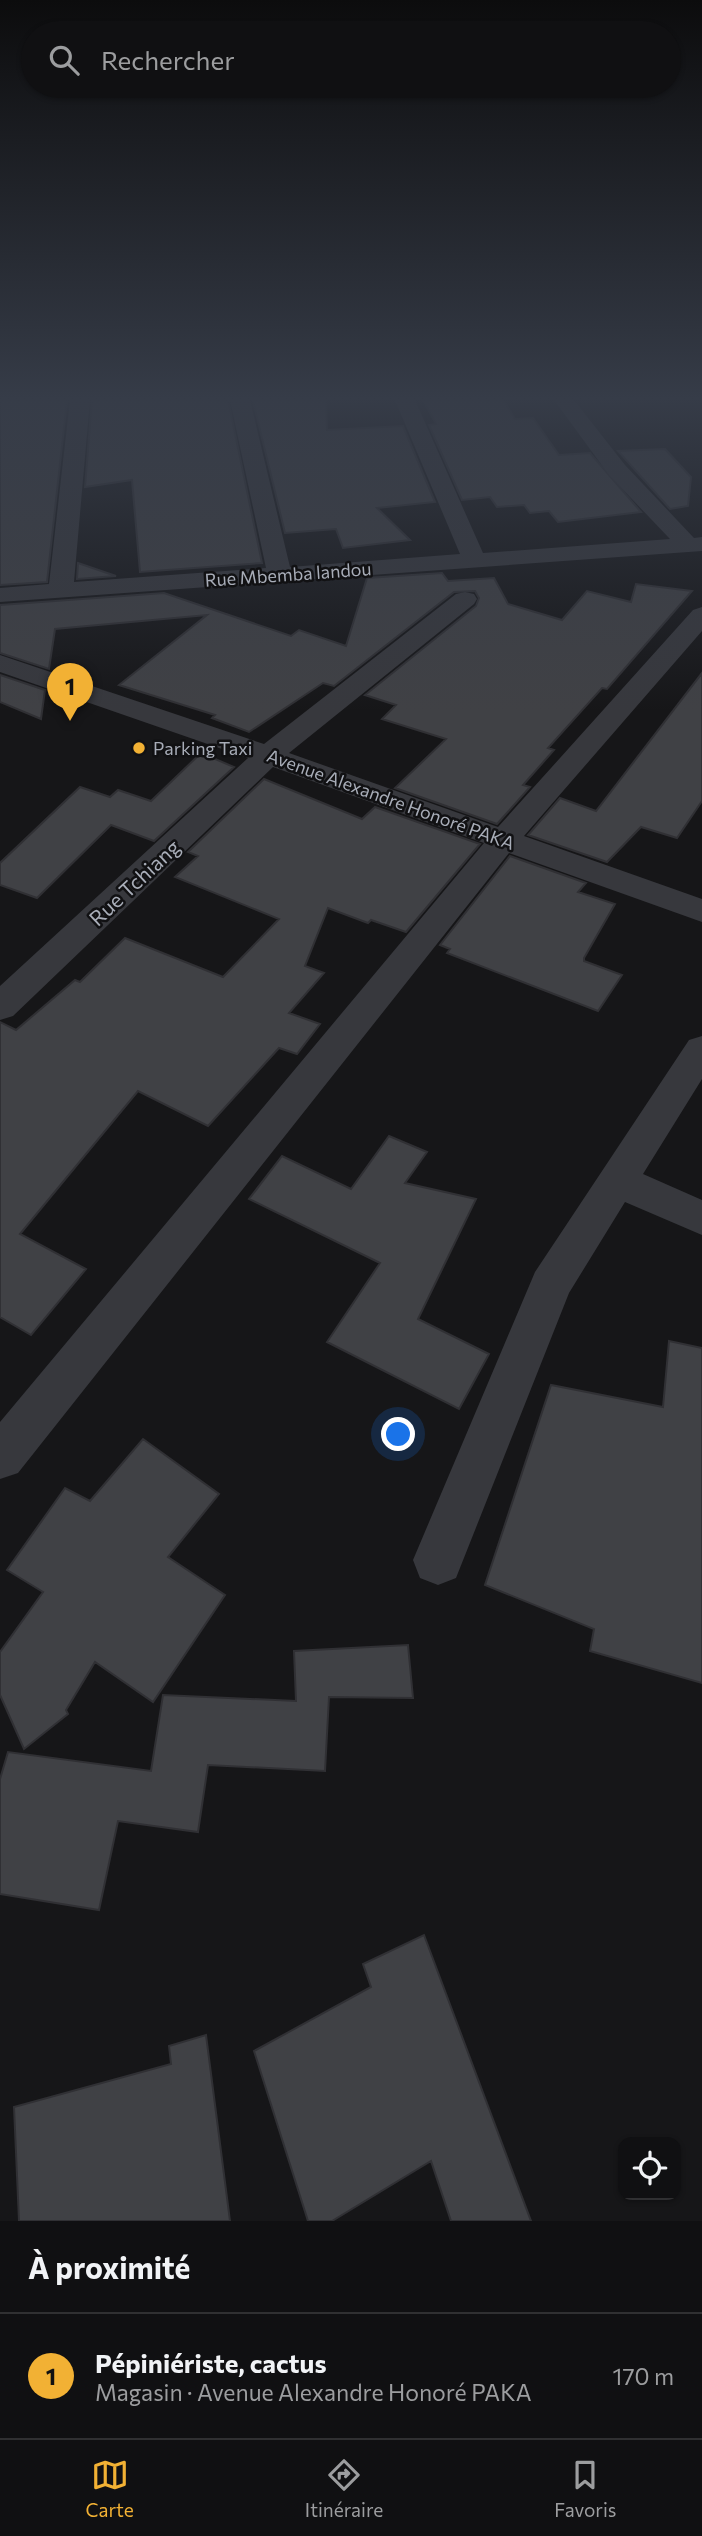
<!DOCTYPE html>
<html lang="fr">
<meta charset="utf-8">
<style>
:root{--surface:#101012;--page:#19191b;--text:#f1f3f6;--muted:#9c9d9f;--line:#303032;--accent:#f2b134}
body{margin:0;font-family:Commissioner,sans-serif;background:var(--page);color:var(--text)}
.controls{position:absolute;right:21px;bottom:21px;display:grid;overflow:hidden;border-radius:14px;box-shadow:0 2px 5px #0004}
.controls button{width:63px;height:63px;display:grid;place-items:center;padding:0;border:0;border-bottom:2px solid var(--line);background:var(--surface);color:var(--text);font:35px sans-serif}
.you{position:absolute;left:399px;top:1435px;width:24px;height:24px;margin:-18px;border:5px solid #fff;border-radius:50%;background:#1a73e8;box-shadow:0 0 0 10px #1a73e833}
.badge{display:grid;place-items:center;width:46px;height:46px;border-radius:50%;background:var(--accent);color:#111;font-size:23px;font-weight:700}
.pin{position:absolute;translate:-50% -58px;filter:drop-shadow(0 2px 4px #0008)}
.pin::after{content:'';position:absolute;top:37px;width:24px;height:21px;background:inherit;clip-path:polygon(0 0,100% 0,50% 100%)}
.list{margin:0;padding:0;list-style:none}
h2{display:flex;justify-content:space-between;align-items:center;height:91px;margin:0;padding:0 28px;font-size:30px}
h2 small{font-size:23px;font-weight:400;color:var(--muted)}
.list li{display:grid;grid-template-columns:46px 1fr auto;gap:21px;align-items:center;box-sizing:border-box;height:126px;padding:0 28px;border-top:2px solid var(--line)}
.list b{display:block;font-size:26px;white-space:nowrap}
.list p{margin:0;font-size:23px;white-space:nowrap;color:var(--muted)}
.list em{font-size:23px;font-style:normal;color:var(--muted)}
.icon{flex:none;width:38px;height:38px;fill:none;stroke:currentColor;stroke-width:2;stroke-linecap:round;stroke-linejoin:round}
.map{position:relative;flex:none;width:702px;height:2221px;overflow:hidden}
.search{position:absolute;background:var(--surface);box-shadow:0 2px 5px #0004;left:21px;right:21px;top:21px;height:77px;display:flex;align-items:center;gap:18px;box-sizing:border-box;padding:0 24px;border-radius:38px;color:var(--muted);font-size:26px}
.sheet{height:217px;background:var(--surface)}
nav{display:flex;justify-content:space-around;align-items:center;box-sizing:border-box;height:98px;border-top:2px solid var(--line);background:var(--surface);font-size:19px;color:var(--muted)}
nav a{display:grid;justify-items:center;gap:4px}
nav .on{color:var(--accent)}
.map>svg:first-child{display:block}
</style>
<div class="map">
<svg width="702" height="2221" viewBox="0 0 702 2221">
<rect width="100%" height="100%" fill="#161618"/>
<path fill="#404145" stroke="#303034" stroke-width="2" d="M0,400H67L47,582L0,585Z
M92,400H228L262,563L140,572L132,480L85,487Z
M326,400L327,430L403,426L435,502L377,508L410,540L343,548L336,529L285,533L253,401Z
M423,400L504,401L515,419L533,418L559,455L590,453L641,512L558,522L549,511L530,513L524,505L497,507L490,497L462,500L429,425L436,424Z
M665,449L691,477L688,506L670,509L618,451Z
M78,563L116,576L77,579Z
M442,573L448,581L494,578L508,604L562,620L587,591L631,602L636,584L692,591L607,689L602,688L548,748L554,750L523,785L530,787L497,824L395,788L446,739L382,719L396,705L365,695L476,606L479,598L475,591L454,592L334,686L323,683L249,732L212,718L215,715L119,685L207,615L55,629L49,669L0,653V605L164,593L291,636L299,630L346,646L367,578Z
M702,673V801L677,838L641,827L607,862L528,835L560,798L596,811Z
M0,675L45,690L41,719L0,702Z
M201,753L234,767L154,841L111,825L37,898L0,885V863L80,787L110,797L118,790L151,801Z
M264,779L362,819L375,807L480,844L406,932L371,920L368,923L328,908L305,966L324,973L289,1013L320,1024L297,1054L279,1048L208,1126L138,1091L20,1234L86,1269L31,1335L0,1317V1022L16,1030L75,980L80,982L125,938L223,977L279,919L175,877L198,856L188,852Z
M510,856L586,883L578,892L615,904L584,958V961L622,975L598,1011L447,953L450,949L440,945Z
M389,1136L427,1152L405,1183L476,1199L418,1319L489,1354L459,1409L327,1342L380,1263L249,1199L282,1156L351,1189Z
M669,1341L702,1348V1683L590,1651L594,1629L485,1585L551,1385L663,1407Z
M143,1439L219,1494L168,1557L225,1595L153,1702L95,1662L66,1710L68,1714L24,1749L0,1695V1652L43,1592L7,1570L65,1488L90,1501Z
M408,1645L413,1698L329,1697L325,1771L208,1765L198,1832L118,1821L99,1910L0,1894V1779L8,1752L151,1771L163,1695L296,1701L294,1651Z
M424,1935L531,2221H451L431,2161L332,2221H308L254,2051L371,1987L363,1964Z
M206,2035L230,2221H19L14,2107L171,2064L169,2046Z"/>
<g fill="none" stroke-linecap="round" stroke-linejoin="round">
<path fill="#37383d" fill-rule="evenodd" d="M70,400H90L74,582L266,568L230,400H250L290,567L460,554L395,400H415L483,553L670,539L609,475L554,400H574L625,465L694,538L702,537V551L0,602V588L49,584Z
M465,592L474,594L477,599L474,604L289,753L498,827L693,610L702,607V631L524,836L702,899V922L509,853L18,1473L0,1479V1422L484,843L273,767L13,1016L0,1020V986L248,758L0,672V655L264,744L456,594Z
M702,1036V1079L643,1174L702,1200V1235L625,1202L569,1293L456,1578L438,1585L420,1578L413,1560L535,1272L689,1040Z"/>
</g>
<linearGradient id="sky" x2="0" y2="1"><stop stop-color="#0c0c0d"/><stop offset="0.56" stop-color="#363c48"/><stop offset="1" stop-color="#363c48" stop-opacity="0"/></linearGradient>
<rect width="702" height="711" fill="url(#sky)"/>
<circle fill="#f2b134" stroke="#111113" stroke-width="2.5" cx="139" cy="748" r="7"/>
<g text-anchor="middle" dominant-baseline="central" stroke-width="5" stroke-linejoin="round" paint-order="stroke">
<g font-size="18" fill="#a8adb8" stroke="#111113">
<text transform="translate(288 574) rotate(-4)">Rue Mbemba landou</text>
<text transform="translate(391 799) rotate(20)">Avenue Alexandre Honoré PAKA</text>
</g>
<g font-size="18" fill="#a8adb8" stroke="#111113" text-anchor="start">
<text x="153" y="748">Parking Taxi</text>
</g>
<g font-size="21" fill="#a8adb8" stroke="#111113">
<text transform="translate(134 882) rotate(-43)">Rue Tchiang</text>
</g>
</g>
</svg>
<div class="controls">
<button><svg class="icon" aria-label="locate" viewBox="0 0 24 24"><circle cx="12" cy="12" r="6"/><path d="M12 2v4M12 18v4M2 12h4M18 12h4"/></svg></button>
</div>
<div class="you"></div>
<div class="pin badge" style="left:70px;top:721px">1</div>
<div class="search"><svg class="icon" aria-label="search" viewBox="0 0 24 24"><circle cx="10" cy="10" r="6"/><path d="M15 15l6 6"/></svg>Rechercher</div>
</div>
<section class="sheet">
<h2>À proximité<small></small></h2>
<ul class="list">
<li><span class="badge">1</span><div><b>Pépiniériste, cactus</b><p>Magasin · Avenue Alexandre Honoré PAKA</p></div><em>170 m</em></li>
</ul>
</section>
<nav>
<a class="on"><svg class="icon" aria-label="map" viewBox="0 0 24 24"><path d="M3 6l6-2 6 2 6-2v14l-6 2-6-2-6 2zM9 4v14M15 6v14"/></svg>Carte</a>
<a><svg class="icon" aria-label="directions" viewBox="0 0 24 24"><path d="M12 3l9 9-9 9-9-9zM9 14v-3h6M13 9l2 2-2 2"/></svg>Itinéraire</a>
<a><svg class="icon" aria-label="saved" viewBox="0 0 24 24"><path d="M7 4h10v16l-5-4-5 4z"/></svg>Favoris</a>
</nav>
